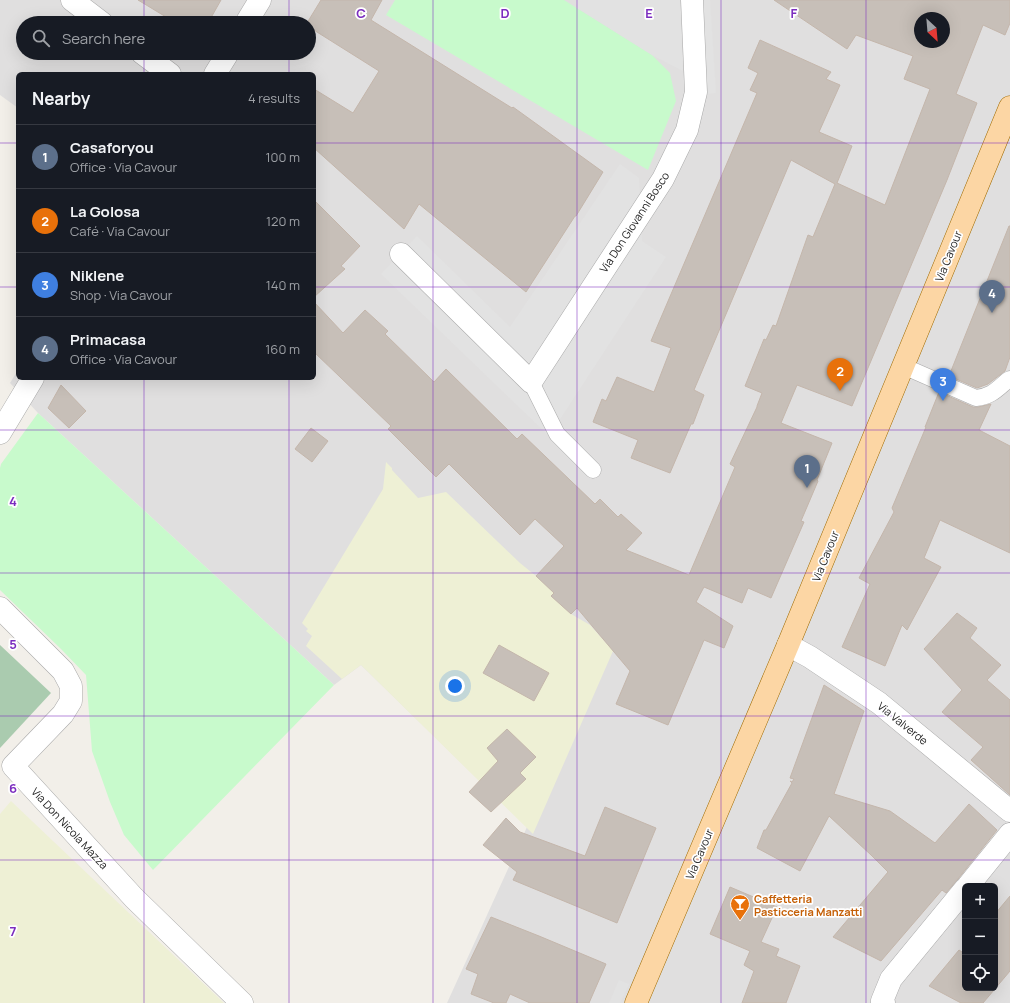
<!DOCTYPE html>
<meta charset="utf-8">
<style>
:root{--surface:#171b24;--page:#242831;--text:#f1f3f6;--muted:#9ea1a6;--line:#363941;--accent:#1a73e8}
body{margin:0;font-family:Manrope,sans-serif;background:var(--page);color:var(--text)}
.controls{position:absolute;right:12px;bottom:12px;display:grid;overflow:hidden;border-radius:6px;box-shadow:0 4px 16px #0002}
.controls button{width:36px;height:36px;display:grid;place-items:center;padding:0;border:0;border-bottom:1px solid var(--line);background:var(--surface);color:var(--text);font:20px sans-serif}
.compass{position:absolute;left:914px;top:12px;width:36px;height:36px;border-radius:50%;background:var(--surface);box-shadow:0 4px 16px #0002;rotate:154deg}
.you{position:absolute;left:455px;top:686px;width:14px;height:14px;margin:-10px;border:3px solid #fff;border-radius:50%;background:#1a73e8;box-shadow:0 0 0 6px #1a73e833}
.badge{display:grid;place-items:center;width:26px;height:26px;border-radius:50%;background:var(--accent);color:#fff;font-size:13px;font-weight:700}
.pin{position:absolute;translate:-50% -33px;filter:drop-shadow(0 1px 2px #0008)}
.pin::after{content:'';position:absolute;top:21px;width:14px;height:12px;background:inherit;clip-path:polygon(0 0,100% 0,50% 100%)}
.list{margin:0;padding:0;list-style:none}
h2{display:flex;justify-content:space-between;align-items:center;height:52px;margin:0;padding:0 16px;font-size:17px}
h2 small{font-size:13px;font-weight:400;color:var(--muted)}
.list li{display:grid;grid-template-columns:26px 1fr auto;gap:12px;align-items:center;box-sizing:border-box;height:64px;padding:0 16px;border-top:1px solid var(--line)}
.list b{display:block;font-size:15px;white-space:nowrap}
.list p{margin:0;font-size:13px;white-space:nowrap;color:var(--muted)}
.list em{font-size:13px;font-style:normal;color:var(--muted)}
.icon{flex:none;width:22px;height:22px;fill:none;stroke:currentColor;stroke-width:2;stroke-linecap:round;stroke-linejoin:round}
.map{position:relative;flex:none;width:1010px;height:1003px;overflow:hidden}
.search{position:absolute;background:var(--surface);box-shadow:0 4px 16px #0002;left:16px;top:16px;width:300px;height:44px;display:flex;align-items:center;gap:10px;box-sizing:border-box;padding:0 14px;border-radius:22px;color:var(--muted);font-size:15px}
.panel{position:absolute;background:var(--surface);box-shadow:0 4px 16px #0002;left:16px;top:72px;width:300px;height:308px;border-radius:6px}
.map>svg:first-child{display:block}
</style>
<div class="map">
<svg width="1010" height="1003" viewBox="0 0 1010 1003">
<rect width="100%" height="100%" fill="#f2efe9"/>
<path fill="#e0dfdf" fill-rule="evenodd" d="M0,0H1010V1003H447L527,827L361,665L334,685L38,413L10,383L18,370V378H314V74H18V108L0,95ZM920,18H944V42H920ZM23,23H309V53H23ZM965,886H995V988H965Z"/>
<path fill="#eef0d5" d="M386,462L392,468V470L418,498L446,492L520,563L536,576L554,593L551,596L571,614L590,625L613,651L533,834L361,665L342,679L306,646L312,636L306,631L308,629L302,623L383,489Z
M11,801L53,841L224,1003H0V814Z"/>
<path fill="#aacbaf" d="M0,645L51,693L0,748Z"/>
<path fill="#c8facc" d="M395,0H564L652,55L670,73L676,101L648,170L386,15Z
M38,413L334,685L153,870L124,835L110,802L92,751L86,675L61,649L0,590V468L1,464Z"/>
<path fill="#e2e2e2" d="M576,0H680L683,71L652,55L577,8Z
M702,0H710L716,93L707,94Z
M620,164L639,178L642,241L666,257L549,436L381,274L417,236L510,327Z
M619,980L629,984L620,1003H609Z"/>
<path fill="#c7bfb8" stroke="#c4b6ab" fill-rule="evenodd" d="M138,0H221L208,23H176Z
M321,0H382L371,20L512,108L513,107L603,172L576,216H575L526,292L419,204L404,229L314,148V89L353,113L379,71L309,27V23H307Z
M774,0H1010V23L1005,35L983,25L956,94L977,103L947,180L852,406L797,385L781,423L832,443L817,480L818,481L801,521L804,522L771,598L748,588L742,603L704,587L696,602L733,626L724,648L704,640L668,725L616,704L630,671L577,608L571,614L551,596L554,593L536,576L564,546L535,519L520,535L449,464L436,477L388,429L391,426L314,352V302L343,333L365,310L388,331L385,334L434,382L446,369L517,439L522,434L595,504L600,499L618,517L621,514L642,533L626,550L689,575L735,467L730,464L757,407V406L762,393L745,386L764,339L766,340L773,325L776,326L808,235L813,237L835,184L791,160L694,390L704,395L693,424H691L670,473L631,458L638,440L593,422L602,399L606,401L617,377L654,392L671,348L651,341L757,93L750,90L758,73L748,68L760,40L831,72L826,79L840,85L819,132L852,146L837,183L885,205L930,89L904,79L913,56L856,35L847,49ZM920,18H944V42H920Z
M314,200L360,246L341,266L345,269L314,297Z
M1009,226H1010V357L1005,371L988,384L977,388L949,376Z
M61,385L86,411L69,428L48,408Z
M939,392L973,407H978L991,404L979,430L1010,446V553L940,520L924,558L941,567L907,630L902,625L885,666L842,647L870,584L859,578L894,512L892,508L926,427H925Z
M311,428L328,441L312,462L295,449Z
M957,613L977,628L970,638L1001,665L987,680L1010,700V795L971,760L983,747L942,712L962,690L924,649Z
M499,645L549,673L534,701L483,673Z
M824,685L864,711L834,794L890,811L935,843L969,804L997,830L958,879L946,893L942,890L881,961L833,937L888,872L871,855L829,816L800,871L757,848L764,830H766L792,783L790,781L792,782L794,779L790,778Z
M507,729L536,757L520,773L526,779L491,812L469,792L498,761L487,748Z
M605,807L656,828L617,923L513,880L517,872L483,845L506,818L520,832L585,856Z
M730,887L777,907L761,942L779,949L776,956L800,966L786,1003H742L754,971L744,965L750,951L710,934Z
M1010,896V971L983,1003H961L929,986L959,950L962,952L965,948V988H995V914Z
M491,917L539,936L606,964L589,1003H530L510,994L506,1003H494L471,994L478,974L466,969Z"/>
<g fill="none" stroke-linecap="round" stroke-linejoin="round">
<defs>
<path id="service" d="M903,366L976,398C992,396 996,390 1008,380L1010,379
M531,382L557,434L593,470"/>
<path id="minor" d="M72,0L102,23
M246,23L260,0
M142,53L170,74
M215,74L228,53
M401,254L531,382L663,179L687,130L696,92L692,0
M0,433L33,378
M0,608L63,671L71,686V701L63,714L13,766L134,898L242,1003
M788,645L810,657L879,703L1010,811
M968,886L1010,834
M884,1003L882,1001L891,979L965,889"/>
<path id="primary" d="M636,1003L788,645L1010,107"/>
</defs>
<use href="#service" stroke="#a9a9a9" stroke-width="17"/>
<use href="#minor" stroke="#a9a9a9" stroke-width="23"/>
<use href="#primary" stroke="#a06b00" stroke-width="23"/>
<use href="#service" stroke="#fff" stroke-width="16"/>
<use href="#minor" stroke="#fff" stroke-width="22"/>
<use href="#primary" stroke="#fcd6a4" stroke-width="22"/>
</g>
<path fill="none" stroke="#7b2cbf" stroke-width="1" stroke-opacity="0.55" d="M144,0V23M289,0V23M433,0V1003M577,0V1003M721,0V1003M866,0V1003M144,53V74M289,53V74M0,143H18M314,143H1010M0,287H18M314,287H1010M144,378V1003M289,378V1003M0,430H1010M0,573H1010M0,716H1010M0,860H1010"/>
<defs>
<symbol id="bar-pin" viewBox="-11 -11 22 30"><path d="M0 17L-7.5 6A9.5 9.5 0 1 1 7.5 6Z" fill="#e8710a" stroke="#fff"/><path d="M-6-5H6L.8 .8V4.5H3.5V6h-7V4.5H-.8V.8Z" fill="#fff"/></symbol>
</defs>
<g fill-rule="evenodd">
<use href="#bar-pin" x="729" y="893" width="22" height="30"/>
</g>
<g text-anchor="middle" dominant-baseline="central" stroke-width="3.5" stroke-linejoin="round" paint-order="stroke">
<g font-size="11" fill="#222" stroke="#fff">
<text transform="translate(634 222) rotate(-57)">Via Don Giovanni Bosco</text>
<text transform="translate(948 256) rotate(-68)">Via Cavour</text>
<text transform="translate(825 556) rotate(-68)">Via Cavour</text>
<text transform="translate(903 723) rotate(39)">Via Valverde</text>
<text transform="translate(70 828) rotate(47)">Via Don Nicola Mazza</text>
<text transform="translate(699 854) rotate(-67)">Via Cavour</text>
</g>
<g font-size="11" font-weight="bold" fill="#c56008" stroke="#fff" text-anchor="start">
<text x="754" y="898">Caffetteria<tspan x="754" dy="13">Pasticceria Manzatti</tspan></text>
</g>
</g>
<g font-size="13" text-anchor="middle" font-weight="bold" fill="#7b2cbf" stroke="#fff" stroke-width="3.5" stroke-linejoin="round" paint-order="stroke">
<text x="361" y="18">C</text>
<text x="505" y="18">D</text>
<text x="649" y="18">E</text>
<text x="794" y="18">F</text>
<text x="13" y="506">4</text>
<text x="13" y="649">5</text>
<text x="13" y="793">6</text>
<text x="13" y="936">7</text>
</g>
</svg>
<div class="controls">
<button>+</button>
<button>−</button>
<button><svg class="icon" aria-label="locate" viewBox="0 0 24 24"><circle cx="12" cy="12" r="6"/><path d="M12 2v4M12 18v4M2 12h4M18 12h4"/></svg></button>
</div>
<svg class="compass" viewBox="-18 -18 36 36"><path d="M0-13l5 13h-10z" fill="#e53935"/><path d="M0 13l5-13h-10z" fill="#9ea1a6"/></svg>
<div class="you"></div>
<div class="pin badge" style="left:807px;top:488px;background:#5c6f8a">1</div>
<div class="pin badge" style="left:840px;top:391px;background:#e8710a">2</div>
<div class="pin badge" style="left:943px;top:401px;background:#3f7fe0">3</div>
<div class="pin badge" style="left:992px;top:313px;background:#5c6f8a">4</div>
<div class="search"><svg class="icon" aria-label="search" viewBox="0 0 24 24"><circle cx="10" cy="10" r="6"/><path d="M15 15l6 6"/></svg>Search here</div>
<section class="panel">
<h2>Nearby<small>4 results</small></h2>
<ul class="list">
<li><span class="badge" style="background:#5c6f8a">1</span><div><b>Casaforyou</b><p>Office · Via Cavour</p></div><em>100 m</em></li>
<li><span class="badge" style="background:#e8710a">2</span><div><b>La Golosa</b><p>Café · Via Cavour</p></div><em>120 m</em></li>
<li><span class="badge" style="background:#3f7fe0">3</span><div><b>Niklene</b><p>Shop · Via Cavour</p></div><em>140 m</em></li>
<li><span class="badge" style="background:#5c6f8a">4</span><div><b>Primacasa</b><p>Office · Via Cavour</p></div><em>160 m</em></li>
</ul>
</section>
</div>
